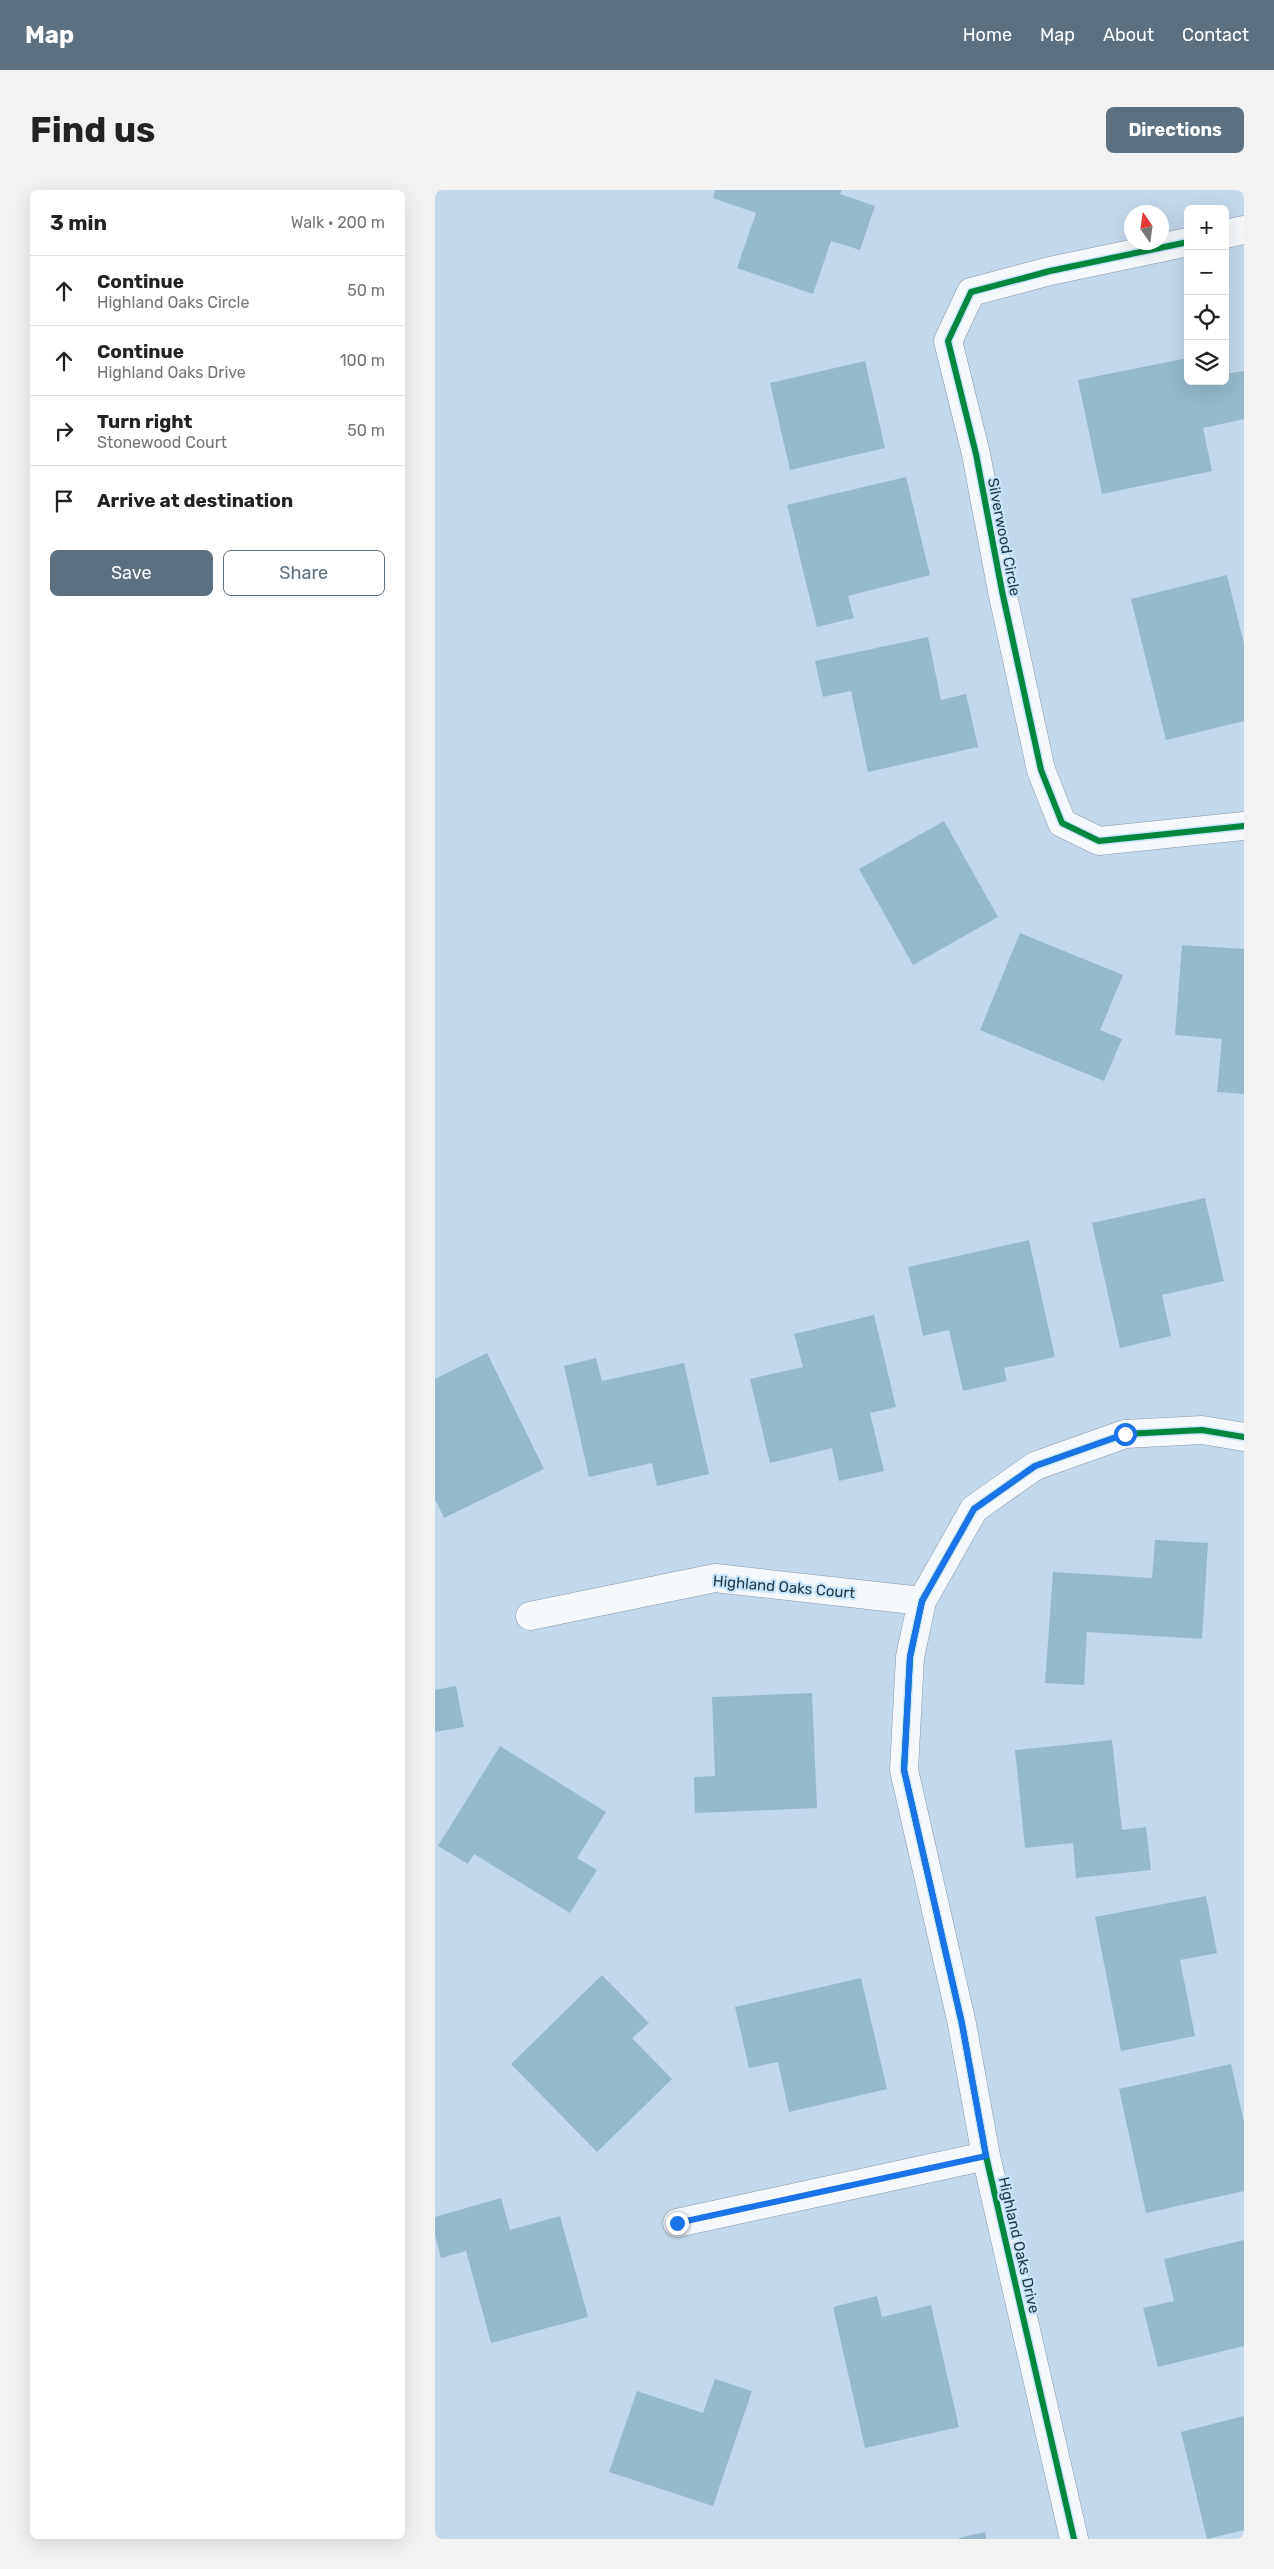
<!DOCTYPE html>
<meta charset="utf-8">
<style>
:root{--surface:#fff;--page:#f2f2f2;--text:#222;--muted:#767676;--line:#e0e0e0;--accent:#5c7080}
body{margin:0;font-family:Rubik,sans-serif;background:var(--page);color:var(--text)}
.controls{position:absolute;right:15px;top:15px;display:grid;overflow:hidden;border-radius:8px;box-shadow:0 5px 20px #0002}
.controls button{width:45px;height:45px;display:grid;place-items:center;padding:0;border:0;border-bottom:1px solid var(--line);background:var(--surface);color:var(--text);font:25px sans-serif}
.compass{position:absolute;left:689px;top:15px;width:45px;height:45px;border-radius:50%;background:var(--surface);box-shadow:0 5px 20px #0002;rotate:347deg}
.stop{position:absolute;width:15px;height:15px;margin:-11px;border:4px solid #1a73e8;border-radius:50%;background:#fff}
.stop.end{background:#1a73e8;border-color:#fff;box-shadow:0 1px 5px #0008}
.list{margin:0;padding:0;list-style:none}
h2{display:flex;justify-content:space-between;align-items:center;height:65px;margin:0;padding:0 20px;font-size:21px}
h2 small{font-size:16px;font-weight:400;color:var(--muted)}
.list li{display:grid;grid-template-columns:32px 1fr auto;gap:15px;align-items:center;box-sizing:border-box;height:70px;padding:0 20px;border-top:1px solid var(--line)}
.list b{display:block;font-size:19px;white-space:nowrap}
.list p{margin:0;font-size:16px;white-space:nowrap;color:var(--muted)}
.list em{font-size:16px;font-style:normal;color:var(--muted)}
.actions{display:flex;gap:10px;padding:15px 20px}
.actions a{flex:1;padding:11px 0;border:1px solid var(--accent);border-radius:8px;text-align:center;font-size:18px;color:var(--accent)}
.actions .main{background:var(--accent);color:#fff}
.icon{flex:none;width:28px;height:28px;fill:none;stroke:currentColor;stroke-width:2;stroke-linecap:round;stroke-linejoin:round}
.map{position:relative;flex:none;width:809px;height:2349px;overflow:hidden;border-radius:8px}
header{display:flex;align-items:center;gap:30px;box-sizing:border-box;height:70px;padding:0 25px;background:var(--accent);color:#fff}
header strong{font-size:24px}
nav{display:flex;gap:28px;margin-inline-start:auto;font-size:18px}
.intro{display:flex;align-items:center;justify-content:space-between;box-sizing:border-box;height:120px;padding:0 30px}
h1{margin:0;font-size:35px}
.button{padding:12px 22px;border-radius:8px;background:var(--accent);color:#fff;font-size:18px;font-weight:700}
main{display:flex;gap:30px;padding:0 30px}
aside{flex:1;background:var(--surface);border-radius:8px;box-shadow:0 5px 20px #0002}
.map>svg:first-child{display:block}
</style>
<header>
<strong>Map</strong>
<nav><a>Home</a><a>Map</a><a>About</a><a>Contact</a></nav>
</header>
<div class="intro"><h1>Find us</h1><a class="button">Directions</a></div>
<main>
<aside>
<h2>3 min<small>Walk · 200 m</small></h2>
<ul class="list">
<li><svg class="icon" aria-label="ahead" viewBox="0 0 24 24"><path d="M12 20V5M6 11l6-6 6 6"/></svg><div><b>Continue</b><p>Highland Oaks Circle</p></div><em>50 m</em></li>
<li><svg class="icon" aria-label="ahead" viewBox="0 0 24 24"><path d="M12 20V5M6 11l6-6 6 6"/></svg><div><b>Continue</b><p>Highland Oaks Drive</p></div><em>100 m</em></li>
<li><svg class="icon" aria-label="right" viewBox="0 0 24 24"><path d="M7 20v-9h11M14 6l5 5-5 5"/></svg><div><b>Turn right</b><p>Stonewood Court</p></div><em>50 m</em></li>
<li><svg class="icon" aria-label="arrive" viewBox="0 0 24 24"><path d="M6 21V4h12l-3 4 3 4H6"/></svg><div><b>Arrive at destination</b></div></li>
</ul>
<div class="actions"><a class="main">Save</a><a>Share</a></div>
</aside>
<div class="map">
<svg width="809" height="2349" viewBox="0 0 809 2349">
<rect width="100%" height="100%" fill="#c3d8ea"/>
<path fill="#95b9ca" d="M280,0H407L405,4L440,16L425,60L396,51L378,104L302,78L321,23L278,8Z
M753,168V191H790V184L809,181V229L768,238L777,281L667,304L643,190Z
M430,171L450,258L355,280L335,193Z
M471,287L495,385L413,406L419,428L382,437L352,315Z
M792,385L809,454V531L731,550L696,409Z
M493,447L506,510L531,504L543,557L433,582L416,501L388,507L380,471Z
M509,631L563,727L478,775L424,679Z
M585,743L688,785L665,840L687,849L669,891L545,840Z
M747,755L809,759V904L782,902L787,849L740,845Z
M770,1008L789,1091L727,1105L736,1146L685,1158L657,1033Z
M594,1050L620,1167L569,1178L572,1191L528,1201L514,1140L488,1146L473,1077Z
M439,1125L461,1217L435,1223L449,1281L404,1291L397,1258L335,1273L315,1189L368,1177L359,1144Z
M52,1163L109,1279L9,1328L0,1309V1189Z
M161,1168L167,1191L249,1173L274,1284L222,1296L217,1273L154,1287L129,1176Z
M720,1350L773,1353L767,1449L652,1442L649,1495L610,1493L618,1382L717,1388Z
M21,1496L29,1537L0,1542V1500Z
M377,1503L382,1618L260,1623L259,1587L280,1586L277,1507Z
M677,1550L687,1640L711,1637L716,1680L641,1688L638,1653L590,1658L580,1560Z
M65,1556L171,1622L142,1668L162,1680L135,1723L39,1664L33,1674L3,1656Z
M771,1706L782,1763L745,1770L760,1846L686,1861L660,1727Z
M167,1785L214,1833L197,1848L237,1889L162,1962L76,1874Z
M426,1788L452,1899L354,1922L343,1872L314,1878L300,1817Z
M796,1874L809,1932V2001L711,2023L684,1899Z
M66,2008L75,2040L125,2026L153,2127L56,2153L31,2061L6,2068L0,2045V2027Z
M809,2050V2156L723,2177L708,2118L739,2111L729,2069Z
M442,2106L447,2127L496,2115L524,2237L430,2258L398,2117Z
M280,2189L317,2201L278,2316L174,2282L202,2201L268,2223Z
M809,2226V2340L772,2349L746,2242Z
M550,2342L551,2349H524V2348Z"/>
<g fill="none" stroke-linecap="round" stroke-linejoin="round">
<defs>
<path id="minor" d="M790,44L809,40
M753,52L615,81L536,102L513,151L541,264L567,401L606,580L627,633L664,651L809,636
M95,1426L280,1388L487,1411
M242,2033L551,1966
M639,2349L551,1966L527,1834L469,1580L475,1467L487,1411L539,1319L600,1276L690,1244L767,1240L809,1247"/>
</defs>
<use href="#minor" stroke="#8698a7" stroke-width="29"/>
<use href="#minor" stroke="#f6f9fc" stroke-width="28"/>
<defs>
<path id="cycleway" d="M753,52L615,81L536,102L513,151L541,264L567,401L606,580L627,633L664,651L809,636
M639,2349L551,1966L527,1834L469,1580L475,1467L487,1411L539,1319L600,1276L690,1244L767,1240L809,1247"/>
</defs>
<use href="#cycleway" stroke="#c9e5fd" stroke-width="9"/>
<use href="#cycleway" stroke="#00873e" stroke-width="6"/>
</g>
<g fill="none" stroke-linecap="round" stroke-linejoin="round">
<path stroke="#1a73e8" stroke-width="6" d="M242,2033L551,1966L527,1834L469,1580L475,1467L487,1411L539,1319L600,1276L690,1244"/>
</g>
<g text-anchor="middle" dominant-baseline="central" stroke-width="4.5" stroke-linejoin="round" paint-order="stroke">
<g font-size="15" fill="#253847" stroke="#c9e5fd">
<text transform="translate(569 347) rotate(79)">Silverwood Circle</text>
<text transform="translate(349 1397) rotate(5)">Highland Oaks Court</text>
<text transform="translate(584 2055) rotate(77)">Highland Oaks Drive</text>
</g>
</g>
</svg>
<div class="controls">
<button>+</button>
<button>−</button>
<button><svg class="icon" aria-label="locate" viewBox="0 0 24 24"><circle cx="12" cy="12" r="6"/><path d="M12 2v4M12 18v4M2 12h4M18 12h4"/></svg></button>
<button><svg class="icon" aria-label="layers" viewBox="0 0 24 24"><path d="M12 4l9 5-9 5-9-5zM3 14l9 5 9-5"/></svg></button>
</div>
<svg class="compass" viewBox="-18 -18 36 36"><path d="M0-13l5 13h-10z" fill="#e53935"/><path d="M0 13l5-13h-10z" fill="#767676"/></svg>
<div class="stop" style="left:690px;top:1244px"></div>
<div class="stop end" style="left:242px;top:2033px"></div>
</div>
</main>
